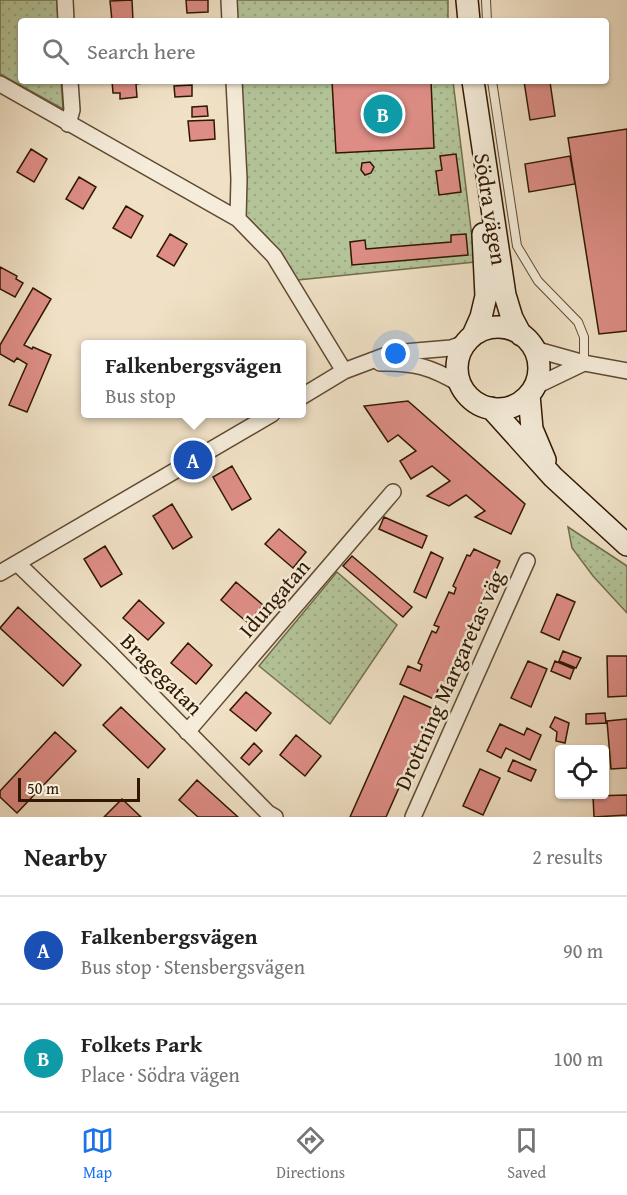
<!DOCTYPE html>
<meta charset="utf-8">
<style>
:root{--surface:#fff;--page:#f2f2f2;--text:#222;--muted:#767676;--line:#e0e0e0;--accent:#1a73e8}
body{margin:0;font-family:"Gentium Book Plus",serif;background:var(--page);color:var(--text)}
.controls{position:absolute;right:18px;bottom:18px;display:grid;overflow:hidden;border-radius:6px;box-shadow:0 2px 4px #0004}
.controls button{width:54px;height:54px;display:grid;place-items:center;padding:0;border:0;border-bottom:2px solid var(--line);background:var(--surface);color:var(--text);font:30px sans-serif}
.scale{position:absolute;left:18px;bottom:15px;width:122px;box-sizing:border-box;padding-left:6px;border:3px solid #301800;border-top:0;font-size:16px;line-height:21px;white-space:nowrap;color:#301800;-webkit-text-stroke:4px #f5ecda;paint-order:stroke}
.you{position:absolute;left:396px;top:354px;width:21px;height:21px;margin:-15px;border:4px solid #fff;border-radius:50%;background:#1a73e8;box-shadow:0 0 0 9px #1a73e833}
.badge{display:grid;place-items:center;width:39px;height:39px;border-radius:50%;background:var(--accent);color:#fff;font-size:20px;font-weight:700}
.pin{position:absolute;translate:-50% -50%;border:3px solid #fff;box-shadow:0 2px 6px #0006}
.popup{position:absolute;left:81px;top:340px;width:225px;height:78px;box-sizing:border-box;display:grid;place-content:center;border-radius:6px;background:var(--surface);filter:drop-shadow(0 2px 4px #0005);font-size:20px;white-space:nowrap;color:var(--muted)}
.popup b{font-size:22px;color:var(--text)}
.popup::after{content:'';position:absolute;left:50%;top:100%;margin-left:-12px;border:12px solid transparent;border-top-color:var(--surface)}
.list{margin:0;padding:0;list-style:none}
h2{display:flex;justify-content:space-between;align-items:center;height:78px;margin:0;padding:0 24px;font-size:26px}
h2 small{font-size:20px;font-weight:400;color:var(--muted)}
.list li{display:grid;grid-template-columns:39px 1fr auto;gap:18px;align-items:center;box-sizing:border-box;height:108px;padding:0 24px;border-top:2px solid var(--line)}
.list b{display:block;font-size:22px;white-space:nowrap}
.list p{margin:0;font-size:20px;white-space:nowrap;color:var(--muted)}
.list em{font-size:20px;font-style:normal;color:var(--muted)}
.icon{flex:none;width:33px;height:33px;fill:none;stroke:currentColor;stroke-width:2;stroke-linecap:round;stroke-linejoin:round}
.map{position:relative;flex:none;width:627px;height:817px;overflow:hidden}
.search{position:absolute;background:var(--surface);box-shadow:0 2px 4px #0004;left:18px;right:18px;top:18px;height:66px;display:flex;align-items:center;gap:15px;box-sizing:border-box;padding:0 21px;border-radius:6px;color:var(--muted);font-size:22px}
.sheet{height:294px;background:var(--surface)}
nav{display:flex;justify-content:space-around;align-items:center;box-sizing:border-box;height:84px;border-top:2px solid var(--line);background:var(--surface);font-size:16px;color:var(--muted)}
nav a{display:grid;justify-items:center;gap:3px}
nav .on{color:var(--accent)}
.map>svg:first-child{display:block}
</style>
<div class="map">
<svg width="627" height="817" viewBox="0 0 627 817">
<defs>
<pattern id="green-dots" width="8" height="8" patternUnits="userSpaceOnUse" patternTransform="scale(1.5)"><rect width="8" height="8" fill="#b4c499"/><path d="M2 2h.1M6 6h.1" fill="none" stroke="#9ba882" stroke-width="1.8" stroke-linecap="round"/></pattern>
</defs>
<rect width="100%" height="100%" fill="#f0e1c6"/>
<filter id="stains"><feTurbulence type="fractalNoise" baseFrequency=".00333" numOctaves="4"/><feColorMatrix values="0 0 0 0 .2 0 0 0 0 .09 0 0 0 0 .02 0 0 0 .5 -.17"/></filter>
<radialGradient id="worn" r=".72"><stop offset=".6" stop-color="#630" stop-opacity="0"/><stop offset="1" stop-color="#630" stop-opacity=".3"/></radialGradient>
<path fill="url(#green-dots)" stroke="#726e4c" stroke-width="1.5" d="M0,0H57L58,21H21V81H61L63,109L0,74Z
M229,0H448V21H230Z
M234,81H453L475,262L288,281L238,219Z
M568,527L627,566V613L593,576L572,548Z
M337,572L397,625L330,724L259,666Z"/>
<path fill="#dd8d85" stroke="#301800" stroke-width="1.5" d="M132,0L133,21H112L110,1Z
M186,0H208V12L187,13Z
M112,81H142V83L136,84L137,97L120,99V93H113Z
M332,81H431L434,148L336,153Z
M524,81H558L550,82L555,116L530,120Z
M192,85V96L175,97L174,86Z
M207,106L208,116L192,117V107Z
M214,120L215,139L190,141L188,121Z
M627,129V331L599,334L568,138Z
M31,149L47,159L34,182L17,172Z
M456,154L461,192L439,195L436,171L442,170L440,156Z
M570,156L575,184L529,192L525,164Z
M370,162L374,167L371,173L365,175L361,170L362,163Z
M79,177L96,187L83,209L66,199Z
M126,206L143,216L131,238L113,228Z
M170,234L187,244L174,266L157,256Z
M466,234L468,255L352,265L350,242L365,240L366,249L451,242V235Z
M0,267L17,276L16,279L23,283L15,297L0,289Z
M33,288L51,299L24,345L32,349L33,347L51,355L27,412L9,405L27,364L17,358L14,362L0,354V345Z
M408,401L525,504L511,534L475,517L485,511L466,495L449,506L427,496L450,481L432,466L411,479L400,461L416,451L398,435L388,442L364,406Z
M232,466L251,499L232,510L213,477Z
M172,504L192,537L173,549L153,516Z
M384,517L427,536L422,548L379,529Z
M279,529L306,552L293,568L265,544Z
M105,546L122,574L101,587L84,559Z
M474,549L500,561L445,685L441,683L434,699L400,684L408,666L420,671L422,665L418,663L432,631L436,633L439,627L434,625L449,592L454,594L456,588L453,586L467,555L470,556Z
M431,552L443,558L426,598L414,592Z
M352,556L412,607L403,617L343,566Z
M236,582L263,605L248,623L221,600Z
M557,594L575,602L559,640L541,632Z
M139,600L164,623L148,640L123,618Z
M18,607L81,665L63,686L0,628Z
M188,643L212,665L196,684L171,663Z
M563,651L581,658L576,668L559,661Z
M607,656H627V696L608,697Z
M528,661L547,669L531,707L511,698Z
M555,661L574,669L570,679L551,671Z
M246,692L271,713L256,731L230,710Z
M404,696L434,709L386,817H350Z
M121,707L165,749L148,768L103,725Z
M605,713L606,723L586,724V714Z
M555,717L569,723L565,743L556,741L557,732L550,727Z
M627,719V768L611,769L607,721Z
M500,724L524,735L527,728L541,735L530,760L506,748L501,758L487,751Z
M55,732L76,751L17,813L0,797V791Z
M296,735L321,756L305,776L280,755Z
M254,743L262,751L249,765L241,758Z
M513,760L536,770L531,781L508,771Z
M480,769L500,778L483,815L463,806Z
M197,780L238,817H198L179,800Z
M627,795V815L594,817L593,796Z
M122,799L141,817H104Z"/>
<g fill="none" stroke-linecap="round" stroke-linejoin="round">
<defs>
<path id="service" d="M486,0L487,21
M492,81L517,246L538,281L578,322L584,337V363"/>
<path id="minor" d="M65,0L66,21
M229,0L230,21
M234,81L239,179L238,219
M0,84L238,219L274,256L344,371
M68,124L72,110L70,81
M534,349L584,363L627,371
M380,363C414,362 431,367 460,384
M534,387L584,363
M301,397L344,371L392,353L451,348L465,343
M17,563L111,654L268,813L275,817
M0,573L272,414
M187,732L393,492
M413,817L527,561"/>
<path id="secondary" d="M467,0L469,21
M473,81L505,295L512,318L521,335
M457 368a41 41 0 1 1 82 0a41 41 0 1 1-82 0Z
M473,335L481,317L486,296L483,234
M529,395L532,429L545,460
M491,408L553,477L627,545"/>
</defs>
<use href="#service" stroke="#604a32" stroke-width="10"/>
<use href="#minor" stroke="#604a32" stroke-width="18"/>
<use href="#secondary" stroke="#301800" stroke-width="24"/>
<use href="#service" stroke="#f5ecda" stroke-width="8"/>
<use href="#minor" stroke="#f5ecda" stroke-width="15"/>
<use href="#secondary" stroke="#f5ecda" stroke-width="21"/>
</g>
<g text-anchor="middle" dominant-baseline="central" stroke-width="5" stroke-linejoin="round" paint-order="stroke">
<g font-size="22" fill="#301800" stroke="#f5ecda">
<text transform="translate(491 209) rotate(81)">Södra vägen</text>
<text transform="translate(274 598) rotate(-49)">Idungatan</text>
<text transform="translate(162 674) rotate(45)">Bragegatan</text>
<text transform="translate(449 680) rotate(-66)">Drottning Margaretas väg</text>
</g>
</g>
<rect width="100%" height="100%" filter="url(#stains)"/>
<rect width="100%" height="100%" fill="url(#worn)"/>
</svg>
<div class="controls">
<button><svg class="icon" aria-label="locate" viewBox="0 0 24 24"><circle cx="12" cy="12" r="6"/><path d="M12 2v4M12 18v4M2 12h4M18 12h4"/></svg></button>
</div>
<div class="scale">50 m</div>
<div class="you"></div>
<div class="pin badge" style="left:193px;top:460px;background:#1a4fb4">A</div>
<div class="popup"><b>Falkenbergsvägen</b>Bus stop</div>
<div class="pin badge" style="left:383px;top:114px;background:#0f9aa8">B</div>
<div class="search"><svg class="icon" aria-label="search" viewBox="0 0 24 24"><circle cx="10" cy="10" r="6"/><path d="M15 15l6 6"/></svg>Search here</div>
</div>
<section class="sheet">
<h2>Nearby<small>2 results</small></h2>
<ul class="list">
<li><span class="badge" style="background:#1a4fb4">A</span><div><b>Falkenbergsvägen</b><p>Bus stop · Stensbergsvägen</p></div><em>90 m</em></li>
<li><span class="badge" style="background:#0f9aa8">B</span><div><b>Folkets Park</b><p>Place · Södra vägen</p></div><em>100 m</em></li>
</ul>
</section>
<nav>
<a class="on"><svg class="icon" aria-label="map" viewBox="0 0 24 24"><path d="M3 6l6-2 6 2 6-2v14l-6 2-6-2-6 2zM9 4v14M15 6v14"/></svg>Map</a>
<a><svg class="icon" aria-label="directions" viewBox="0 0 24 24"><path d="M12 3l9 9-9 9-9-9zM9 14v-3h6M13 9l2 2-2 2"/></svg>Directions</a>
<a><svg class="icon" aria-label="saved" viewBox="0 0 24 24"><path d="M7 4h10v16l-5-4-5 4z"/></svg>Saved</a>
</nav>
